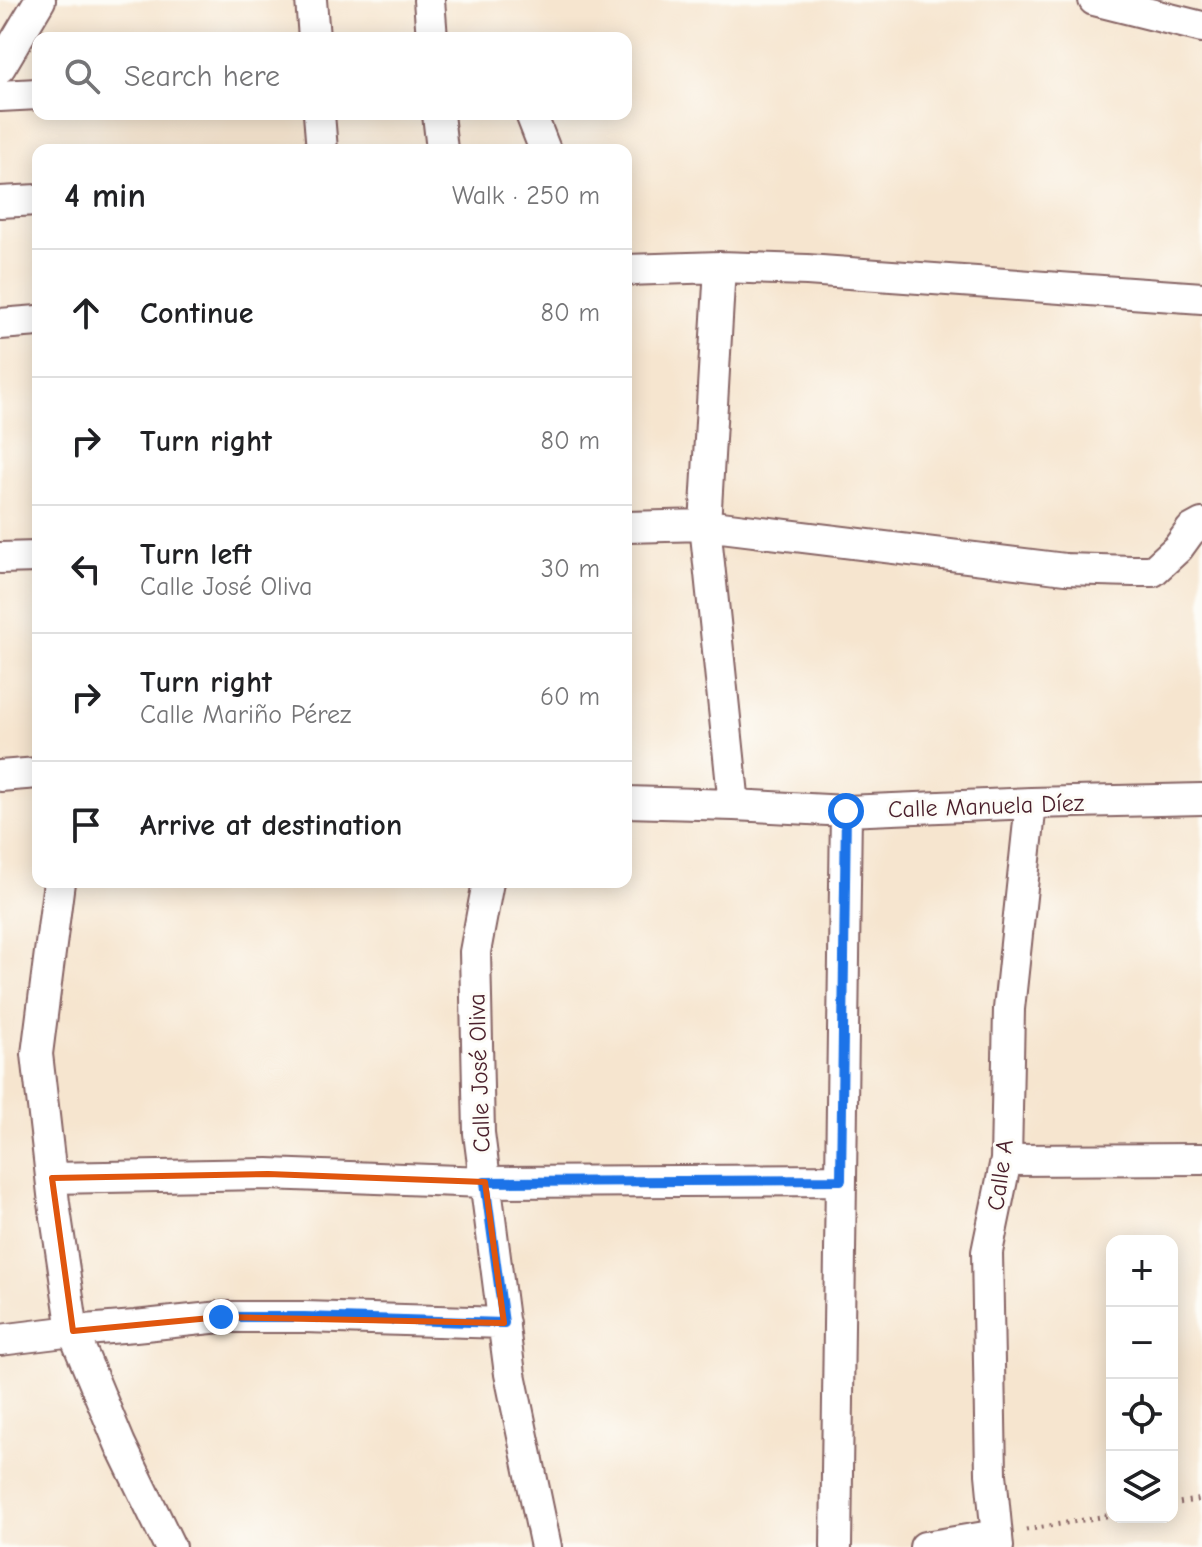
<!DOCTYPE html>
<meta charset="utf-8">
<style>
:root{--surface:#fff;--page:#f2f2f2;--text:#202124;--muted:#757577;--line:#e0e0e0}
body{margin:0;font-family:"Comic Neue",sans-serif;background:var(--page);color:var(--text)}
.controls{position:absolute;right:24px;bottom:24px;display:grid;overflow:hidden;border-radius:16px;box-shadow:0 4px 20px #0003}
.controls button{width:72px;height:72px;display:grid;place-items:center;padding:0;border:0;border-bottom:2px solid var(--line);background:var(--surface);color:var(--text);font:40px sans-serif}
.stop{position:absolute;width:24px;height:24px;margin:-18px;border:6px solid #1a73e8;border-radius:50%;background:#fff}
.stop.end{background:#1a73e8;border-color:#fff;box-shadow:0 2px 8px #0008}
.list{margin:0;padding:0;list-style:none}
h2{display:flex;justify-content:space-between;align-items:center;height:104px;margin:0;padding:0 32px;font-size:34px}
h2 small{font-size:26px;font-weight:400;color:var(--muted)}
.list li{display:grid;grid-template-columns:52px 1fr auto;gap:24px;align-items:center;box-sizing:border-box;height:128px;padding:0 32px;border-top:2px solid var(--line)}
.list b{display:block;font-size:30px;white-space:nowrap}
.list p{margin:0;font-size:26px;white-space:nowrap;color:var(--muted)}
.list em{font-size:26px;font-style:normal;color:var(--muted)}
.icon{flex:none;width:44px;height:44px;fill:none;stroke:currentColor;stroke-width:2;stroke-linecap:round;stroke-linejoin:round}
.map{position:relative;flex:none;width:1202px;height:1547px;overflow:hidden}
.search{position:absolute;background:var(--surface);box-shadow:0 4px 20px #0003;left:32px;top:32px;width:600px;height:88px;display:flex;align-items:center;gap:20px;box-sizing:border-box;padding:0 28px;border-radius:16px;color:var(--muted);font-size:30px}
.panel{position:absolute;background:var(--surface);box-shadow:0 4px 20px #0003;left:32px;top:144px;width:600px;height:744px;border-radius:16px}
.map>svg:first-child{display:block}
</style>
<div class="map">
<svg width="1202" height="1547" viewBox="0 0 1202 1547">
<rect width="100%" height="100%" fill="#fdfcf7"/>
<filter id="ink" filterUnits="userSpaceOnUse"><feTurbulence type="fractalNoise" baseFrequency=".0125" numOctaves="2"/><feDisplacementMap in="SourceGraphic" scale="16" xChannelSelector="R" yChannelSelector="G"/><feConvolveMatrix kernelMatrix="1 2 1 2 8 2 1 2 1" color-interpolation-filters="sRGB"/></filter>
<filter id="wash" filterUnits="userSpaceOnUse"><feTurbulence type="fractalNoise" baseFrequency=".006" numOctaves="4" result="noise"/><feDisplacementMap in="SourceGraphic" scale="32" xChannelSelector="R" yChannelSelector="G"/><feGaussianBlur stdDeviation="1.8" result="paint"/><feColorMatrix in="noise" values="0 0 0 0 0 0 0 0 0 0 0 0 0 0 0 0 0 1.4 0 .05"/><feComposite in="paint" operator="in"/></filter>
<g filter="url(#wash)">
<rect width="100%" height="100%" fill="#f6e5cf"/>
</g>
<g filter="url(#ink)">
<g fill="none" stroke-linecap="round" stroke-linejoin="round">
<defs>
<path id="minor" d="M311,0L314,38
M429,0L432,38
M1094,0L1202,27
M0,67L40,0
M0,96L38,94
M319,114L322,150
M438,114L442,150
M531,114L545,150
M0,202L38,200
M720,267L705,525L734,805
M626,270L720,267L807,270L1202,298
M0,324L38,321
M626,527L705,525L1065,569L1133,571H1153L1178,548L1191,530L1202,524
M0,558L38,557
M0,776L38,773
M626,802L734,805L846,811L1031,803L1202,799
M59,882L37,1054L54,1203L73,1331L120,1444L170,1547
M488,882L475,952L479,1133L510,1374L546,1547
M1006,1160L1202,1159
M52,1178L268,1174L485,1182L841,1180
M0,1340L73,1331L135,1326L221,1317H304L504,1323
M836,1547L846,811
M925,1547L997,1535
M998,1547L991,1474L987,1252L1006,1160L1009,1009L1031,803"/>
</defs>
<use href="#minor" stroke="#866464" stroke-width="34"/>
<path stroke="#866464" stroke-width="5" stroke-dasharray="2 6" stroke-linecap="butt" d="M1172,1504L1202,1499
M1026,1530L1112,1515"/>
<use href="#minor" stroke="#fff" stroke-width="30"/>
</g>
</g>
<g fill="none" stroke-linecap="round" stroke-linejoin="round" filter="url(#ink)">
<path stroke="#1a73e8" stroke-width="10" d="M221,1317H304L504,1323L485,1182L841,1180L846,811"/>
</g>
<path fill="none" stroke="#e0560e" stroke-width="6" stroke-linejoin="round" d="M268,1174L485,1182L504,1323L221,1317L73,1331L52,1178Z"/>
<g text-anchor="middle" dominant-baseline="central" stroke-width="6" stroke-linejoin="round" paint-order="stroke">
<g font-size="24" fill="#4a1f2b" stroke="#fdfcf7">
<text transform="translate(986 806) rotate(-2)">Calle Manuela Díez</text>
<text transform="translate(479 1073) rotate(-92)">Calle José Oliva</text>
<text transform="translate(1000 1175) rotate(-82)">Calle A</text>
</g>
</g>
</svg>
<div class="controls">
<button>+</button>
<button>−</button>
<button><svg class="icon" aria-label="locate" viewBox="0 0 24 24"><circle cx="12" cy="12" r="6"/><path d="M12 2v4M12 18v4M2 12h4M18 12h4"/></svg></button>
<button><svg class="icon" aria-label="layers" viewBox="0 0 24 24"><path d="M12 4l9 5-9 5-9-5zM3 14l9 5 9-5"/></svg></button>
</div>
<div class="stop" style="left:846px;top:811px"></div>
<div class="stop end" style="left:221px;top:1317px"></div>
<div class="search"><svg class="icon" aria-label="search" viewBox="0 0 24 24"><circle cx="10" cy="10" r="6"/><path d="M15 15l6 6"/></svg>Search here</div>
<section class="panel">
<h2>4 min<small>Walk · 250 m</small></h2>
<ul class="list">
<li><svg class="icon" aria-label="ahead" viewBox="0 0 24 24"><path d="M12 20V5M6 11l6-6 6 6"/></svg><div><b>Continue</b></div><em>80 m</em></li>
<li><svg class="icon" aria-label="right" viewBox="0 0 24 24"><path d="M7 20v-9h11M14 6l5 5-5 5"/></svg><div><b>Turn right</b></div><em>80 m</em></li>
<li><svg class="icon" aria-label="left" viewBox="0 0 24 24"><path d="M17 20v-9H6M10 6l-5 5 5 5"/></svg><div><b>Turn left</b><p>Calle José Oliva</p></div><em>30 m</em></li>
<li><svg class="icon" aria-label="right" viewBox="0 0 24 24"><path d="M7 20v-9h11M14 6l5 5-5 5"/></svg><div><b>Turn right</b><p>Calle Mariño Pérez</p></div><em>60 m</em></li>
<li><svg class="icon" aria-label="arrive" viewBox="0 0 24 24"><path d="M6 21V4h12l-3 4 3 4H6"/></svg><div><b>Arrive at destination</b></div></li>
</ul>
</section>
</div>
